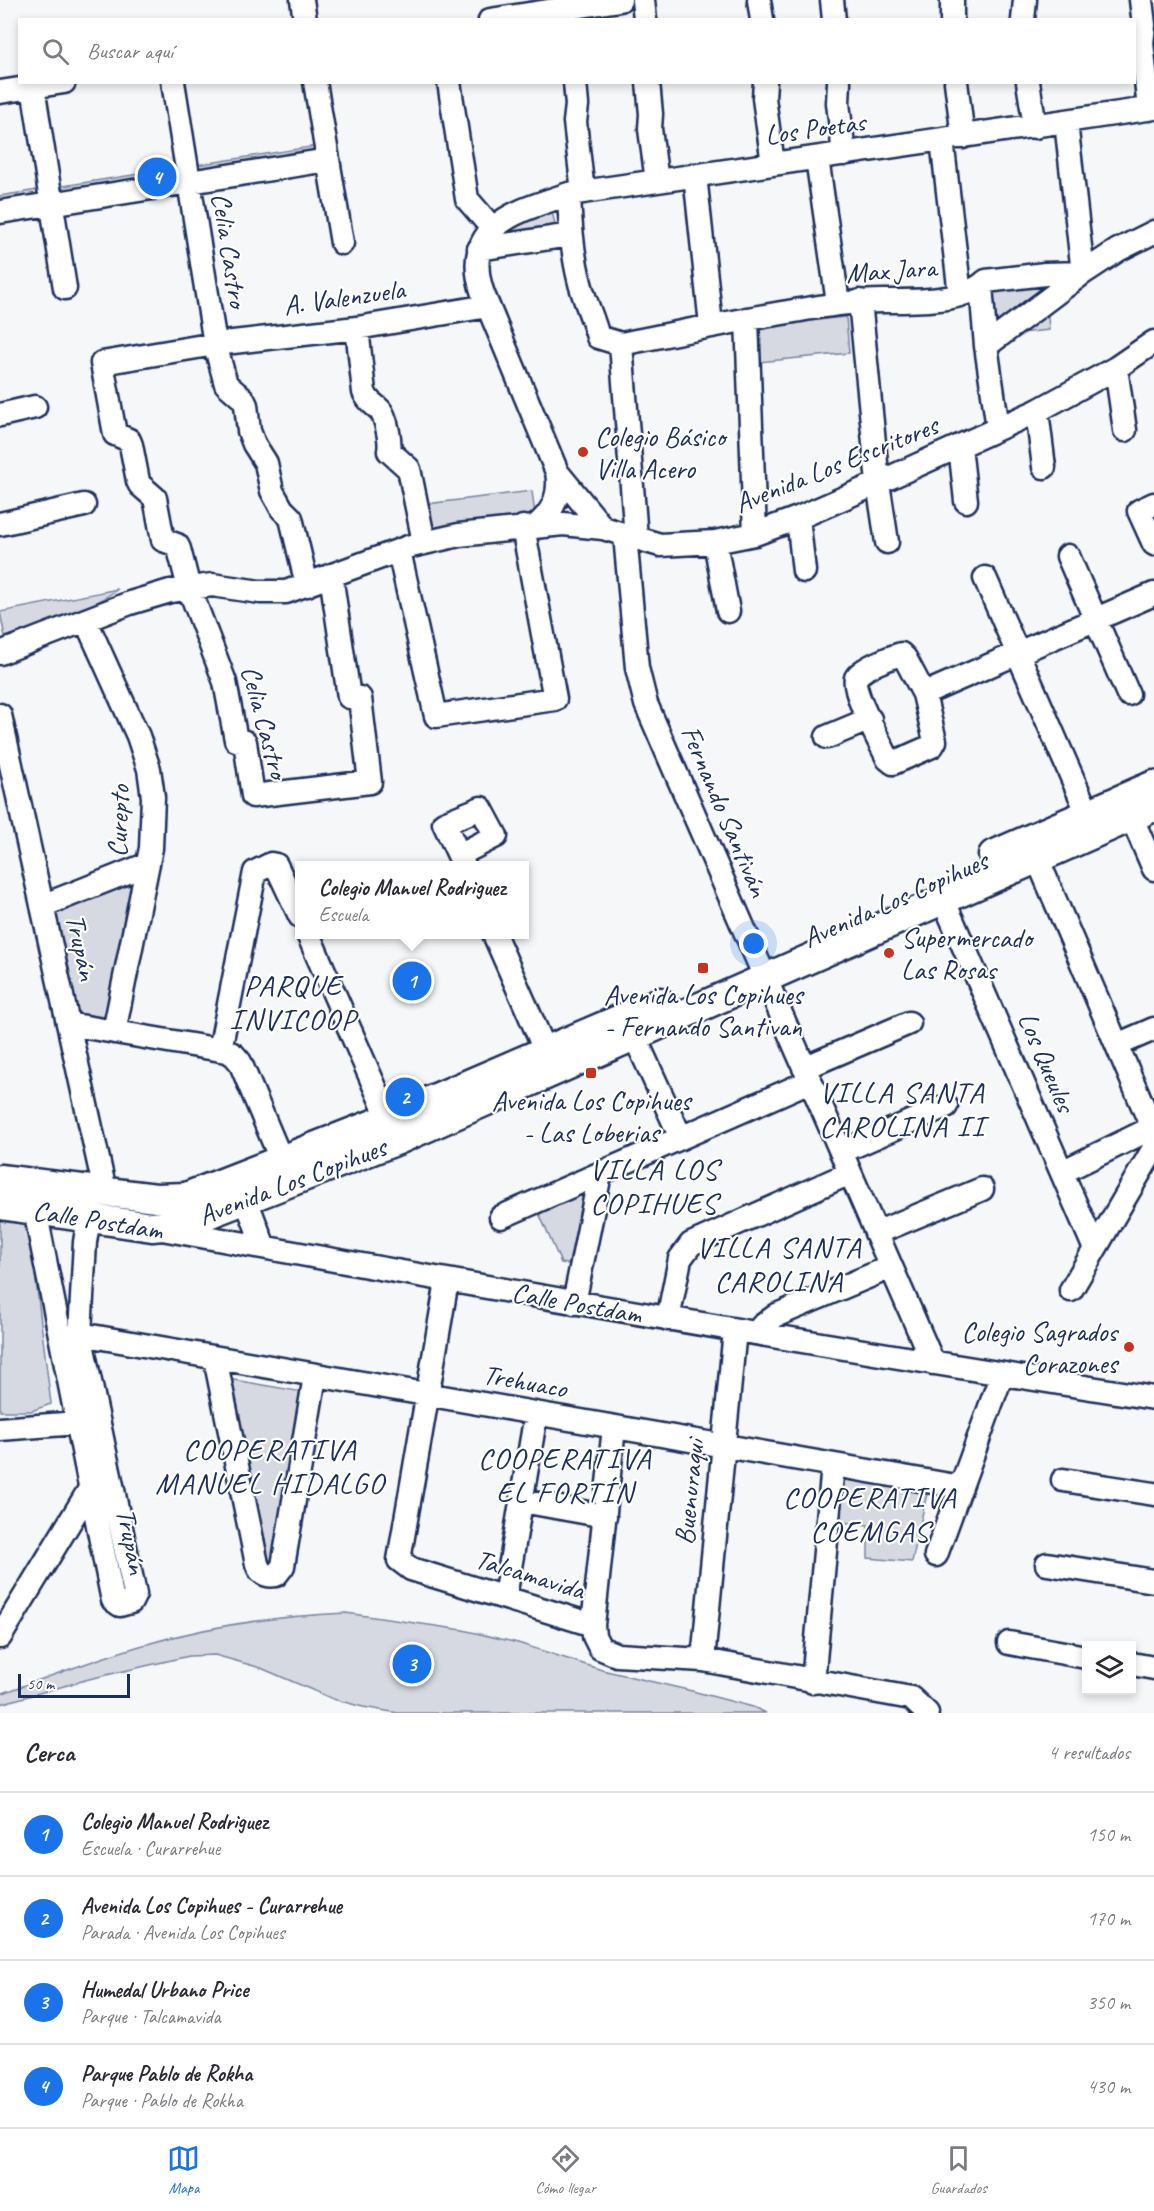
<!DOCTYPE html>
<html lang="es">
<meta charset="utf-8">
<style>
:root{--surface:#fff;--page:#f7f7f7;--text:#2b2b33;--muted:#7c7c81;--line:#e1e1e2;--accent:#1a73e8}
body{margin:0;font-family:Caveat,sans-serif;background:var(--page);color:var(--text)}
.controls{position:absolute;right:18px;bottom:18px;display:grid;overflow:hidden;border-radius:0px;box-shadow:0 3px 9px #0003}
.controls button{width:54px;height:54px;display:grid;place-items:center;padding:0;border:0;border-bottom:2px solid var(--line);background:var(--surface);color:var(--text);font:30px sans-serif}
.scale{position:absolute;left:18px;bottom:15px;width:112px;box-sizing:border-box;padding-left:6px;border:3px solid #1b2f5e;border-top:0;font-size:16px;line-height:21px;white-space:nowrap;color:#1b2f5e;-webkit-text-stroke:4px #fff;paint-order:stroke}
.you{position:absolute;left:754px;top:944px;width:21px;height:21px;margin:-15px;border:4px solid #fff;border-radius:50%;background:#1a73e8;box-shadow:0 0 0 9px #1a73e833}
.badge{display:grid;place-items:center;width:39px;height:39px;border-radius:50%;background:var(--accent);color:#fff;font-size:20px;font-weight:700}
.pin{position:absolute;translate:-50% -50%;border:3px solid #fff;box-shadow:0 2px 6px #0006}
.popup{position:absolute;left:295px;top:861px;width:234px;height:78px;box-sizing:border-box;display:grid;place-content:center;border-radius:0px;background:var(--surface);filter:drop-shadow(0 2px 4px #0005);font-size:20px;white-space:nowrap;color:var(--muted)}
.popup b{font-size:22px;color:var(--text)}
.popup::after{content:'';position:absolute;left:50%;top:100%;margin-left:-12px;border:12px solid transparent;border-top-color:var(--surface)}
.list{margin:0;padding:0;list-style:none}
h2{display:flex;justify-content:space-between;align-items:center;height:78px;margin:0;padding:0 24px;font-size:26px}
h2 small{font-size:20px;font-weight:400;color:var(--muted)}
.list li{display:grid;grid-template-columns:39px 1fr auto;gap:18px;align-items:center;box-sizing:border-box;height:84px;padding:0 24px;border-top:2px solid var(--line)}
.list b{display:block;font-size:22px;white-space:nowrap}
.list p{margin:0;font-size:20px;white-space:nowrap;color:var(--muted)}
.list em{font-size:20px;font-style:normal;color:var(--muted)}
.icon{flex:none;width:33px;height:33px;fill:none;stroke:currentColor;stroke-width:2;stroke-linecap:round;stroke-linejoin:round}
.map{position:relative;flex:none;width:1154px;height:1713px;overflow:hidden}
.search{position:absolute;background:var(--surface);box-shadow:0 3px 9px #0003;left:18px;right:18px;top:18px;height:66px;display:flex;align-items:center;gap:15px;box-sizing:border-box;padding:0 21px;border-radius:0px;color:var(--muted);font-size:22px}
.sheet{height:414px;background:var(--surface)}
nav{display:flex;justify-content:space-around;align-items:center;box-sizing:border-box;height:84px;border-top:2px solid var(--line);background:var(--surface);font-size:16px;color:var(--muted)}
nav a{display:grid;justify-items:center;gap:3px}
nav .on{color:var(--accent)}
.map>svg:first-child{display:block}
</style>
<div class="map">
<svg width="1154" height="1713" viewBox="0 0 1154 1713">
<rect width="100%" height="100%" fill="#f6f7f9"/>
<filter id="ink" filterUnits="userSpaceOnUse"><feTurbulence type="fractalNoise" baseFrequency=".0167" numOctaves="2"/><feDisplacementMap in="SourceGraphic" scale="12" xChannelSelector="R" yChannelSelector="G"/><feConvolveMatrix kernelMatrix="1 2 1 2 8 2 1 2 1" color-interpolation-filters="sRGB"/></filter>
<g filter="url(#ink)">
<path fill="#d6d9e2" stroke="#7884a0" stroke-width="1.5" d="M316,146L319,158L0,206V196Z
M549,201L558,235L476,249L475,233L487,220Z
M1045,274L1049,330L991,336L986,281Z
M846,317L849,353L759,362L756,325Z
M532,491L535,515L429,531L427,504Z
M118,589C85,613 44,627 5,637L0,612Z
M136,878L110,1019H78L52,909Z
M588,1186L574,1265L561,1263L538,1211Z
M0,1221L25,1224L32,1249L51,1404L31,1411H0Z
M228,1379L303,1392L278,1563L269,1568Z
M835,1479L928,1489L912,1562L868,1558V1525L832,1521Z
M346,1613L463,1630L518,1643L602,1670L692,1691L753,1707L766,1713H398L363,1707L333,1699L261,1668L215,1655L189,1656L89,1679L0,1704V1694C49,1677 97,1658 147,1644C212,1625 279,1616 346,1613Z"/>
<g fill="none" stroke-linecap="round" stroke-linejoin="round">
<defs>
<path id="minor" d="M302,0L305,20
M643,0L645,20
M759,0L762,20
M832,0L834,20
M1141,0L1144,25L1142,43L1149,109
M490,20L620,0
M952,20V0
M1023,20L1025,0
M173,82L215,344L226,384L243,399L246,405L249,431L254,444L266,463L272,491L282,509L291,518L307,585
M315,82L342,243
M449,82L467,199L492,228
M575,82L577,105L575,122L583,192
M648,82L651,114L650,129L657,181
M765,82L764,98L773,164
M839,82L838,103L844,154
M956,82L963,137
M1028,82L1035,127
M33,87L65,288
M0,92L64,82
M942,140L960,295
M817,158L838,303
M695,175L711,325
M569,194C570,223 572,251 579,279C583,298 593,317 598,337L621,344
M0,212L328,160
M479,249L570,235
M981,286L986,346L998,428
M860,301L878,483L887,542
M747,319L755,534
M357,328L364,392C369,403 372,402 380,410C386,417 391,441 389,451L409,469L424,542
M621,344C671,334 720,324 770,315C808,309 845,301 884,301C915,301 963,303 986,281L1045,274L1083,273L1118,250L1154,232
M621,344L636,538
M986,346L1083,273L1066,122
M1116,368L1125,430
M1037,411L1044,467
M0,415L35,407
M960,446L966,501
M557,472L603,528
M1154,504L1139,511L1154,544
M798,518L804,571
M0,524L84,505
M537,525C554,511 561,494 557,472L483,294C459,225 518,211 569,194L1154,108
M625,535L637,668L646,704L933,1363
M715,542L728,611
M399,551L436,716L555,699L523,527
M1068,556L1128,694
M331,575L349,697L360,698L370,782L253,796L245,742L236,740L225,682L189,588L179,549L177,545L163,540L155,498L140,485L138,481L131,445L129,440L115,434L102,363L215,344L357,328L488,306
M985,578L1088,814
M86,621L138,736L149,769L153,797L151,848L114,1032
M0,653L130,603L170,591L212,585L260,592H286L411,546L459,535L563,524L603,528L660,545L715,542L755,534L798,518L878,483L1037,411L1116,368L1154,342
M901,654L905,658L924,694L935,741L932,746L893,763L888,759C881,744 851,691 856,678C861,668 891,657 901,654Z
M924,694L1154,594
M0,715L105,1191
M827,737L870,719
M1125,802L1154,869
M459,855L496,836L481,808L444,823L464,866
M1037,858L1154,1132
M943,899L1095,1249
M42,906L148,864
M308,934L395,1133
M494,934L546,1052
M68,1024L227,1051L234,1055L240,1062L288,1176
M634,1035L681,1138
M1117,1045L1154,1029
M220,1050L255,872L271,864L276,865L300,916
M804,1068L909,1023
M841,1152L946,1106
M1062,1172L1152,1128
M240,1184L264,1247
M35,1210L112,1596L113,1600L120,1605L131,1602L135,1594L80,1334L961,1487
M501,1217L810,1081
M162,1229C492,1289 823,1346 1154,1398
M876,1233L982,1189
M447,1281L399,1560L411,1569L593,1625
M1071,1290L1154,1148
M574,1303L600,1174
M668,1319L680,1259L691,1244L850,1173
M756,1333L762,1326L777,1315L891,1267
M77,1349L80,1334L85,1242L89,1218
M215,1358L257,1564C260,1573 266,1577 276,1575L283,1566L315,1376
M614,1427L593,1625L594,1636L600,1648L617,1655L703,1660L911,1698L927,1713
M0,1429L77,1423
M1063,1480L1154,1494
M522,1501L605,1516
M936,1555L1002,1374
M1047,1564L1154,1581
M505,1597L536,1414
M0,1637L91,1487
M1009,1643L1086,1657
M703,1660L735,1330
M1132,1664L1154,1668
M813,1682L833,1465"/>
<path id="major" d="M993,855L1154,785
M0,1179L156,1198L186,1197L389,1118L660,1002
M0,1205L152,1227L173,1225L198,1218L398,1140L1154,807"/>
</defs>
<use href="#minor" stroke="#1b2f5e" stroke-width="27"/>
<use href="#major" stroke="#1b2f5e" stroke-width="33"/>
<use href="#minor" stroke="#fff" stroke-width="22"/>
<use href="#major" stroke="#fff" stroke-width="28"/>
</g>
</g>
<g fill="#c8321e" stroke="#fff" stroke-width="2">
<circle cx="583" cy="452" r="6"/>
<circle cx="889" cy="953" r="6"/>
<rect x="697" y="962" width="12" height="12" rx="3"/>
<rect x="585" y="1067" width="12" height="12" rx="3"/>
<circle cx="1129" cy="1347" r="6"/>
</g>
<g text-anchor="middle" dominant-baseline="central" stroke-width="4.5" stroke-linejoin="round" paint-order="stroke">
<g font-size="28" fill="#1b2f5e" stroke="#fff">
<text transform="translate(815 128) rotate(-8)">Los Poetas</text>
<text transform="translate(230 250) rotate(81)">Celia Castro</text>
<text transform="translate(891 270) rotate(-4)">Max Jara</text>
<text transform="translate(344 297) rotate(-8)">A. Valenzuela</text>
<text transform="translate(836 464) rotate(-22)">Avenida Los Escritores</text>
<text transform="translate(265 722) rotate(75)">Celia Castro</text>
<text transform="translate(725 811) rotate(67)">Fernando Santiván</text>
<text transform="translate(118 821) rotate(-88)">Curepto</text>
<text transform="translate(895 899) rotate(-24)">Avenida Los Copihues</text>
<text transform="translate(82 947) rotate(78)">Trupán</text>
<text transform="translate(1047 1062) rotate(67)">Los Queules</text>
<text transform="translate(292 1181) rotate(-21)">Avenida Los Copihues</text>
<text transform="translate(98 1220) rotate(9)">Calle Postdam</text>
<text transform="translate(577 1303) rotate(10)">Calle Postdam</text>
<text transform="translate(525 1381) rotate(10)">Trehuaco</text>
<text transform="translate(689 1492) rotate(-84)">Buenuraqui</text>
<text transform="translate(132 1541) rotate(79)">Trupán</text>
<text transform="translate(530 1574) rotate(17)">Talcamavida</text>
</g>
<g font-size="28" fill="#1b2f5e" stroke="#fff" text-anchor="start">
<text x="595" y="436">Colegio Básico<tspan x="595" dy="32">Villa Acero</tspan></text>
<text x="901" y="937">Supermercado<tspan x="901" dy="32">Las Rosas</tspan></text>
<text x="703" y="994" text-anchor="middle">Avenida Los Copihues<tspan x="703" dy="32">- Fernando Santivan</tspan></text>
<text x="591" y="1100" text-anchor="middle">Avenida Los Copihues<tspan x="591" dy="32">- Las Loberias</tspan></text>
<text x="1117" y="1331" text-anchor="end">Colegio Sagrados<tspan x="1117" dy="32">Corazones</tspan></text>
</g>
<g font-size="30" letter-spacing="1.5" fill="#1b2f5e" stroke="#fff">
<text x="293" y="985">PARQUE<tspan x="293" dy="34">INVICOOP</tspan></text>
<text x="902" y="1092">VILLA SANTA<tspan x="902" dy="34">CAROLINA II</tspan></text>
<text x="654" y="1169">VILLA LOS<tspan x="654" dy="34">COPIHUES</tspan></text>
<text x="779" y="1247">VILLA SANTA<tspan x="779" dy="34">CAROLINA</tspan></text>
<text x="270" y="1449">COOPERATIVA<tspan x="270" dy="34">MANUEL HIDALGO</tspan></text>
<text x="565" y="1458">COOPERATIVA<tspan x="565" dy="34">EL FORTÍN</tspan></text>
<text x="870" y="1497">COOPERATIVA<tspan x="870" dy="34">COEMGAS</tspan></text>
</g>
</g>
</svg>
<div class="controls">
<button><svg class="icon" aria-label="layers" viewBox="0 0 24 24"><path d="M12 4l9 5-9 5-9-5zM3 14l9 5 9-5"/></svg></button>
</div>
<div class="scale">50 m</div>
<div class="you"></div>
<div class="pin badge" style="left:412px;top:981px">1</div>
<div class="popup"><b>Colegio Manuel Rodriguez</b>Escuela</div>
<div class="pin badge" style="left:405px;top:1097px">2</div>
<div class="pin badge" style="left:412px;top:1664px">3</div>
<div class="pin badge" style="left:157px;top:177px">4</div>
<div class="search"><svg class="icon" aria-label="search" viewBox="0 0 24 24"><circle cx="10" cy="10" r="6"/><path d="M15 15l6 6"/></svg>Buscar aquí</div>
</div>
<section class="sheet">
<h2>Cerca<small>4 resultados</small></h2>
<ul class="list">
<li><span class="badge">1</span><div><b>Colegio Manuel Rodriguez</b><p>Escuela · Curarrehue</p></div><em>150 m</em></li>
<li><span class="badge">2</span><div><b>Avenida Los Copihues - Curarrehue</b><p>Parada · Avenida Los Copihues</p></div><em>170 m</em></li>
<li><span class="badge">3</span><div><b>Humedal Urbano Price</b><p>Parque · Talcamavida</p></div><em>350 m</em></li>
<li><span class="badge">4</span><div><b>Parque Pablo de Rokha</b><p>Parque · Pablo de Rokha</p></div><em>430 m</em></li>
</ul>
</section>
<nav>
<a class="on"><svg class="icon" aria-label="map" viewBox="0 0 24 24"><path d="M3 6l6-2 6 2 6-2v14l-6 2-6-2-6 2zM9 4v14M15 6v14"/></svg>Mapa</a>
<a><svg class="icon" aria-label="directions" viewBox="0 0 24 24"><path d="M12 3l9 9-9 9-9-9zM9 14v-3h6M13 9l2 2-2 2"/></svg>Cómo llegar</a>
<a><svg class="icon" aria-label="saved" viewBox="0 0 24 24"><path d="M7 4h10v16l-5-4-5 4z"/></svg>Guardados</a>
</nav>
